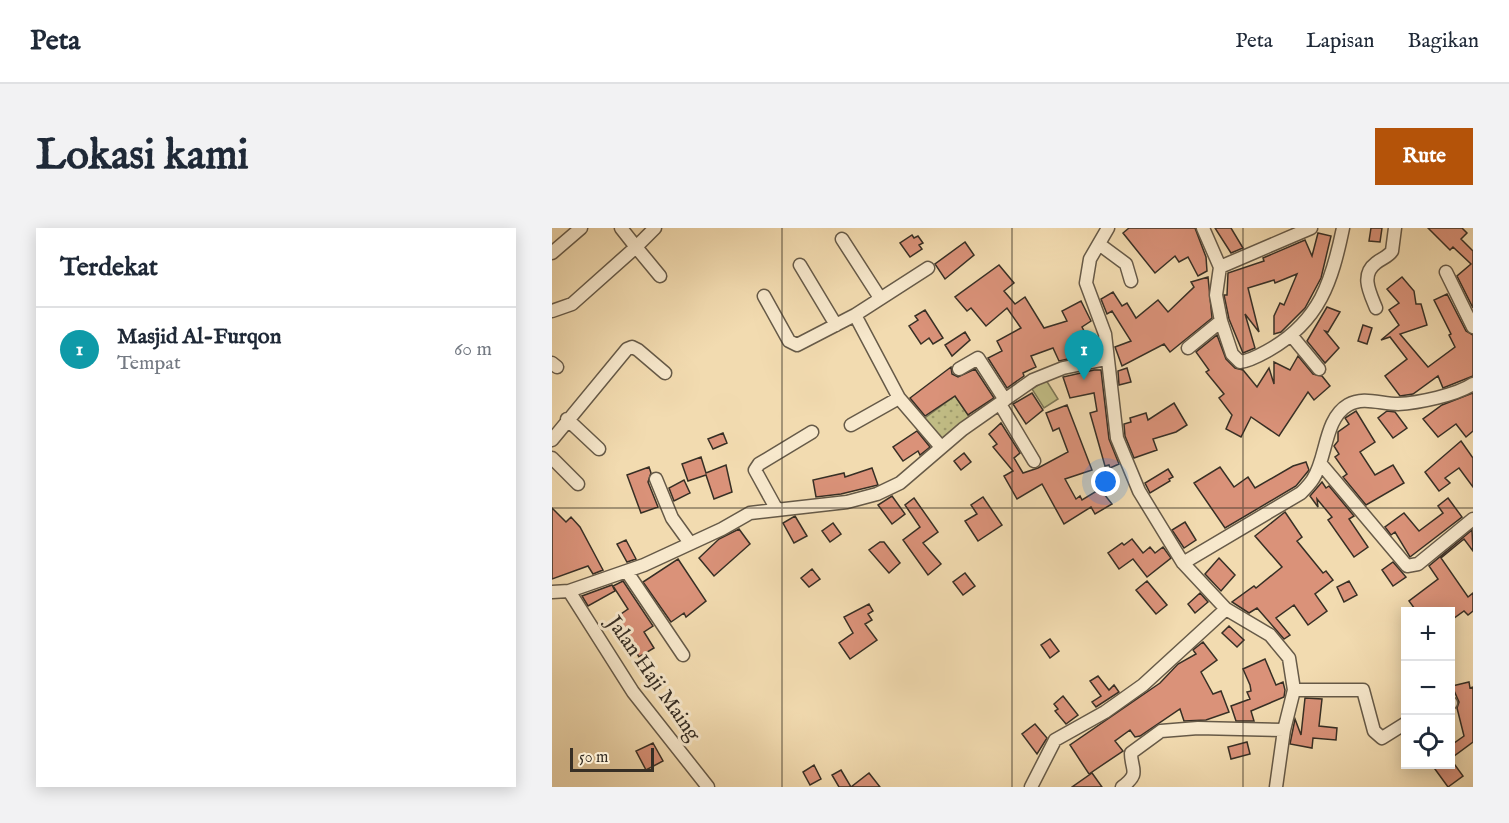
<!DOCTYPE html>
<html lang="id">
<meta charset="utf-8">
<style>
:root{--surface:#fff;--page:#f2f2f3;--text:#1f2937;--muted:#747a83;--line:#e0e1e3;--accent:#b45309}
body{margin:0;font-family:"IM FELL English",serif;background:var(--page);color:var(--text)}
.controls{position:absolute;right:18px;bottom:18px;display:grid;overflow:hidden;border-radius:0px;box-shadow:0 3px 15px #0003}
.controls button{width:54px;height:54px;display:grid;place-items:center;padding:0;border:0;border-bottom:2px solid var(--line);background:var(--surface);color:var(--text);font:30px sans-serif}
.scale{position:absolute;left:18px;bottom:15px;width:84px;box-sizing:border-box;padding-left:6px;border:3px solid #372f25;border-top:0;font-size:16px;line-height:21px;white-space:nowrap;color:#372f25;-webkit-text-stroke:4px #f7e8cc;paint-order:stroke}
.you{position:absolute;left:554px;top:254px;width:21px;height:21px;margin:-15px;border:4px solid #fff;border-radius:50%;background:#1a73e8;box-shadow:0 0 0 9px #1a73e833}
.badge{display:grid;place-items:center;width:39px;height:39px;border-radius:50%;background:var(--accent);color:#fff;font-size:20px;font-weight:700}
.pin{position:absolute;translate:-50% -50px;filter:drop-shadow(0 2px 3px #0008)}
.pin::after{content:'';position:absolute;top:32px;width:21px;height:18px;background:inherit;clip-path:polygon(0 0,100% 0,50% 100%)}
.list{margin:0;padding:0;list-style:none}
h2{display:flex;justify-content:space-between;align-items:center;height:78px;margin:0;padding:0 24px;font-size:26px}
h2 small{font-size:20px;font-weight:400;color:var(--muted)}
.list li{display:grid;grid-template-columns:39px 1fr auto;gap:18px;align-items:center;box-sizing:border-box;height:84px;padding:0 24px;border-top:2px solid var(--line)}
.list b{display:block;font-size:22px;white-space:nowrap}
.list p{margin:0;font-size:20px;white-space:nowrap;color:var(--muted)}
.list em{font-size:20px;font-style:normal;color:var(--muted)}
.icon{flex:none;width:33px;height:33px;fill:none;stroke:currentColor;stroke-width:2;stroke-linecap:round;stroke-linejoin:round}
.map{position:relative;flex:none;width:921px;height:559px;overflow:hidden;border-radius:0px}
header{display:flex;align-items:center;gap:36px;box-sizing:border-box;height:84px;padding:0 30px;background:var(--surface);border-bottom:2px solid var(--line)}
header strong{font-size:28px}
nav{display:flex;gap:33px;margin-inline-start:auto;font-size:21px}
.intro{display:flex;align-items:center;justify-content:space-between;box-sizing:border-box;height:144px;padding:0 36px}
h1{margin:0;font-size:42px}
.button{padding:15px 27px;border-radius:0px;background:var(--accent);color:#fff;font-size:21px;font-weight:700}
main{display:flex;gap:36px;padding:0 36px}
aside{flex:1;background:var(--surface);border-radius:0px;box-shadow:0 3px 15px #0003}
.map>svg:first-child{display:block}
</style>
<header>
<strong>Peta</strong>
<nav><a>Peta</a><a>Lapisan</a><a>Bagikan</a></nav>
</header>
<div class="intro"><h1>Lokasi kami</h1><a class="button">Rute</a></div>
<main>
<aside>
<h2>Terdekat<small></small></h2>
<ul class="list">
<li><span class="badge" style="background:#0f9aa8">1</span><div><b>Masjid Al-Furqon</b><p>Tempat</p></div><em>60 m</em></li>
</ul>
</aside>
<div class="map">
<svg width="921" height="559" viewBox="0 0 921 559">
<defs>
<pattern id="grass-dots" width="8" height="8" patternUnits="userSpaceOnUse" patternTransform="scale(1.5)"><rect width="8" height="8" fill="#c2be86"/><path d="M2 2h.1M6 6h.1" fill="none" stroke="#9e9b6d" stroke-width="1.8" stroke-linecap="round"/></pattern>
</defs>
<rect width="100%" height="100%" fill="#f2dbb0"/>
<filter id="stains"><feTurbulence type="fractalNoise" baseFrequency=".00333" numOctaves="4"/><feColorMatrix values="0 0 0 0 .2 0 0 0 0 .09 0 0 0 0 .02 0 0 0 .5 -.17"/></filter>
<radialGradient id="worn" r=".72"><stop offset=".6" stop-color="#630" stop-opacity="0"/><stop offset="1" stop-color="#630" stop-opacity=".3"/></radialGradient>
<path fill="url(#grass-dots)" stroke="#7c7656" stroke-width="1.5" d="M403,168L420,192L391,216L370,192Z"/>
<path fill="#c2be86" stroke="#7c7656" stroke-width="1.5" d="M494,152L506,171L492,180L480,161Z"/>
<path fill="#da9279" stroke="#372f25" stroke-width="1.5" d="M577,0H643L654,29L655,43L646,48L636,29L627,34L623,28L603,45L571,5Z
M663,0H679L691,20L679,25Z
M819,0H830L828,14L817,13Z
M876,0H910L915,5L909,11L921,23V80L905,48L919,36L901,19L898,22Z
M766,5L779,8L769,50L753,80L729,104L722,106V88L728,75L732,77L745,46L723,55L722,52L696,60L707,104L693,86L703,120L691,125L677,91L672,67H675L676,45L712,33L711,30L753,12L760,28Z
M360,7L362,10L366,8L371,15L367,17L370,21L358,29L348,15Z
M413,14L422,27L393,51L383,36Z
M447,37L462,55L452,63L463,76L473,69L492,100L515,93L510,83L529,73L539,93L530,99L537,112L545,110L547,124L507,133L501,120L479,128L484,139L471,145L472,148L455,160L436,130L450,123L445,113L469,100L455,80L434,98L419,80L415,83L403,69Z
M656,49L660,90L618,124L612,116L570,138L563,119L579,113L560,83L555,86L549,71L561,64L570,78L575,75L584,90L606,72L616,84L642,59L639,54Z
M850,49L862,63L864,76H869L875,97L848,106L876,139L903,119L897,107L899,106L882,72L895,66L914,103L921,107V148L891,160L886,148L861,166L848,168L833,148L855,131L838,109L829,112L847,97L837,82L847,75L835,61Z
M775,79L788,84L776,104L773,103L787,120L773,135L755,113Z
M373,82L391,110L381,116L377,110L369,116L357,98L366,92L363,88Z
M811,97L820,100L815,116L806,113Z
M413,104L418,112L400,128L393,117Z
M665,107L674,131L683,140L691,142L705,159L717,140L722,156V134L738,142L746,128L761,146L770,148L778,158L762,172L756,164L727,208L699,189L689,209L674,201L680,187L667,170L672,166L654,144L657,142L644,124Z
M399,139L400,146L406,149L423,141L442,170L416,187L403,168L373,188L358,170Z
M575,140L579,154L567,157L566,143Z
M542,142H549L557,211L567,236L558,240L557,237L553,238L538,185L545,183L542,165L518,170L511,149Z
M480,165L491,182L474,196L461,176Z
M921,165V203L914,209L904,196L886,209L871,191L890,177Z
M622,175L635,197L624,204L601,211L605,222L582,230L573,208L572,196L579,194L578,190L594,185L596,192Z
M515,177L540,242L513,251L524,271L528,268L530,272L548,261L560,276L543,286L539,279L512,296L490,256L465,271L452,248L461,243L441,219L445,216L437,206L449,195L468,225L462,230L471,245L486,240L516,224L507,200L501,203L494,185Z
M804,183L823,214L808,224L823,247L841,237L852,255L814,277L791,249L795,246L783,229L787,226L782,218L786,213V204L797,196L793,190Z
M835,183L843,184L855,200L841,210L826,190Z
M365,203L378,219L368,227L366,223L351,233L341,219Z
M171,205L175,215L161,221L156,211Z
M909,213L921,230V259L907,240L893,250L898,255L887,263L873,244Z
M412,225L419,234L409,242L402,233Z
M149,229L154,245L174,237L180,264L162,271L154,247L136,253L130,236Z
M754,234L757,242L744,258L673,300L642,255L668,239L682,259L696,249L703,260L741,238Z
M97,239L99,245L96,254L106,279L89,285L75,247Z
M320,240L326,257L289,266L264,269L261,252L292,245L293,249Z
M616,241L621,249L617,251L618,253L598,265L593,255Z
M132,252L138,265L122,273L117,260Z
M770,254L774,260L777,258L802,288L797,291L816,319L802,329L776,292L780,289L765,271L766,279L758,268Z
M340,268L353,286L340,296L326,277Z
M431,269L450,297L426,313L413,293L425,286L419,277Z
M362,270L386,304L371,315L389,336L376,347L351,312L368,299L353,277Z
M896,270L910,289L858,329L843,304L839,307L833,299L852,285L867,303L891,285L886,278Z
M0,280L14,294L19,289L28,299L51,342L41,346L36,338L0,351Z
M733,284L750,309L745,313L771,345L774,343L781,352L763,366L775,383L756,397L742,377L724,390L738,407L732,411L705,380L697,385L680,374L702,358L704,360L730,339L703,308Z
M243,288L255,308L242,315L231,295Z
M633,294L644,312L632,320L620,302Z
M281,295L289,306L278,314L270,303Z
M187,301L198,316L162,348L147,330L167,311Z
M920,302L921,323L912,311L889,330L916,369L921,365V383L916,387L912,383L898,393V384H865L857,373L886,351L877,338Z
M580,311L591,325L598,319L603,325L611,319L619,330L595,349L581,331L567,341L556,325L570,315L572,317Z
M74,312L84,331L75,334L65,316Z
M328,314H332L348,335L337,345L317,322Z
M667,330L683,347L669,363L653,346Z
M126,331L154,373L134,389L132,385L119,394L91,354Z
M841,334L854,349L841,358L830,342Z
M260,341L268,351L257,359L249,350Z
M413,345L423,358L411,367L401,354Z
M71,353L101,398L92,404L102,420L87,429L76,410L69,415L56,395L76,381L61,358Z
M595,353L615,377L604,386L584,362Z
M797,353L805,367L792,374L785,359Z
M60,357L63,363L36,378L30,368Z
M648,365L656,374L643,385L636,376Z
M317,376L321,383L316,386L320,392L313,396L325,412L298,431L287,415L301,405L292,389Z
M677,398L692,412L685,419L670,405Z
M498,411L507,423L498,430L489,417Z
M651,414L665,432L649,444L661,466L669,463L677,484L654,492L632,493L628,481L588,508L583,509L578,502L563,513L571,523L537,546L518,517L608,455L626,436L644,426L641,422Z
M713,431L724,457L731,454L733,462L732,469L699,483L702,493H684L679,478L698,471L695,464L699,463L698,457L691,441Z
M546,448L557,462L562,457L567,464L544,479L540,474L549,468L538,453Z
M917,454L918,460L921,459V514L898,531V518L912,508L905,480L907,474L900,458Z
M511,468L526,487L514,496L503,483L506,481L502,476Z
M753,470L770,471L767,498L785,500L784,512L761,510L760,520L738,516L743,491L749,507Z
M483,496L495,510L485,526L470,506Z
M695,514L698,526L679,531L676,519Z
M101,515L111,533L94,542L84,523Z
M262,537L269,551L258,557L251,544Z
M880,537H903L911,548L896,559Z
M289,542L299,559H287L280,547Z
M317,545L328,559H299Z
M540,545L550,559H520Z"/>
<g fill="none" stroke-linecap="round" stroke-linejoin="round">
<defs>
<path id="street" d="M103,0L84,19L108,48
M556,0L538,31L534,55L553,106L565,210L587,263L631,335L674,381L718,407L737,430L742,462L732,502L724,559
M651,0L668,39L664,67L669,93L680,126L688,134C698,133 708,127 717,122C768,93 780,53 791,0
M290,11L328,70
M547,16L574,36L579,53
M0,25L29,0
M248,37L284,97
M668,39L759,0
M376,40L303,87L347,170L389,219
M894,44L921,99
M212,68L237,113L245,117L303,87
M824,80C818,65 808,47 824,35C830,30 836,29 840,23L843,0
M0,83L20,76L84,19L69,0
M739,107L767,141
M636,120L669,93
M0,135L5,139
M407,141L426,130L453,172
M448,176L482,233
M15,191L47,221
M299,197L347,170
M0,212L75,121L80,119L86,122L113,145
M0,230L26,256
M769,236L855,338L866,336L921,291
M104,251L120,290L138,315
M225,282L203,242L207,236L260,204
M631,335L749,265C753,261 758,256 761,251C775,230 772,191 796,177C811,168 829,176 846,176C866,175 905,167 921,156
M75,344L131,427
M17,363L81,464L156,559
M0,364L17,363L92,337L170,301L198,285L295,274L325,266L348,255L411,201L481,152L511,140L554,131
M742,462H811L822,503L830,510L854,495
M898,475H899
M479,559L503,512L553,484L591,457L674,381
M570,559C589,545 579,542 579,525L609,503L646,500L732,502"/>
</defs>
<use href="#street" stroke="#665a48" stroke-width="15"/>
<use href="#street" stroke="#f7e8cc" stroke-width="12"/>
</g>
<path fill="none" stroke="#372f25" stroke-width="1.5" stroke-opacity="0.55" d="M230,0V559M460,0V559M691,0V559M0,280H921"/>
<g text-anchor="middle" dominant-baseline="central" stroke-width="6" stroke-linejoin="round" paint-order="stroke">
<g font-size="21" fill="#372f25" stroke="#f7e8cc">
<text transform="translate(101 451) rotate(55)">Jalan Haji Maing</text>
</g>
</g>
<rect width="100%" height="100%" filter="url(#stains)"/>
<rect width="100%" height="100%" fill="url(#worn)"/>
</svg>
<div class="controls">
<button>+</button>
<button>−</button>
<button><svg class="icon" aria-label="locate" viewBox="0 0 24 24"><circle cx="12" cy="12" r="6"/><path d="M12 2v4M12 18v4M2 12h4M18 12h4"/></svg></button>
</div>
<div class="scale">50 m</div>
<div class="you"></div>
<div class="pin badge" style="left:532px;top:152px;background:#0f9aa8">1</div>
</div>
</main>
